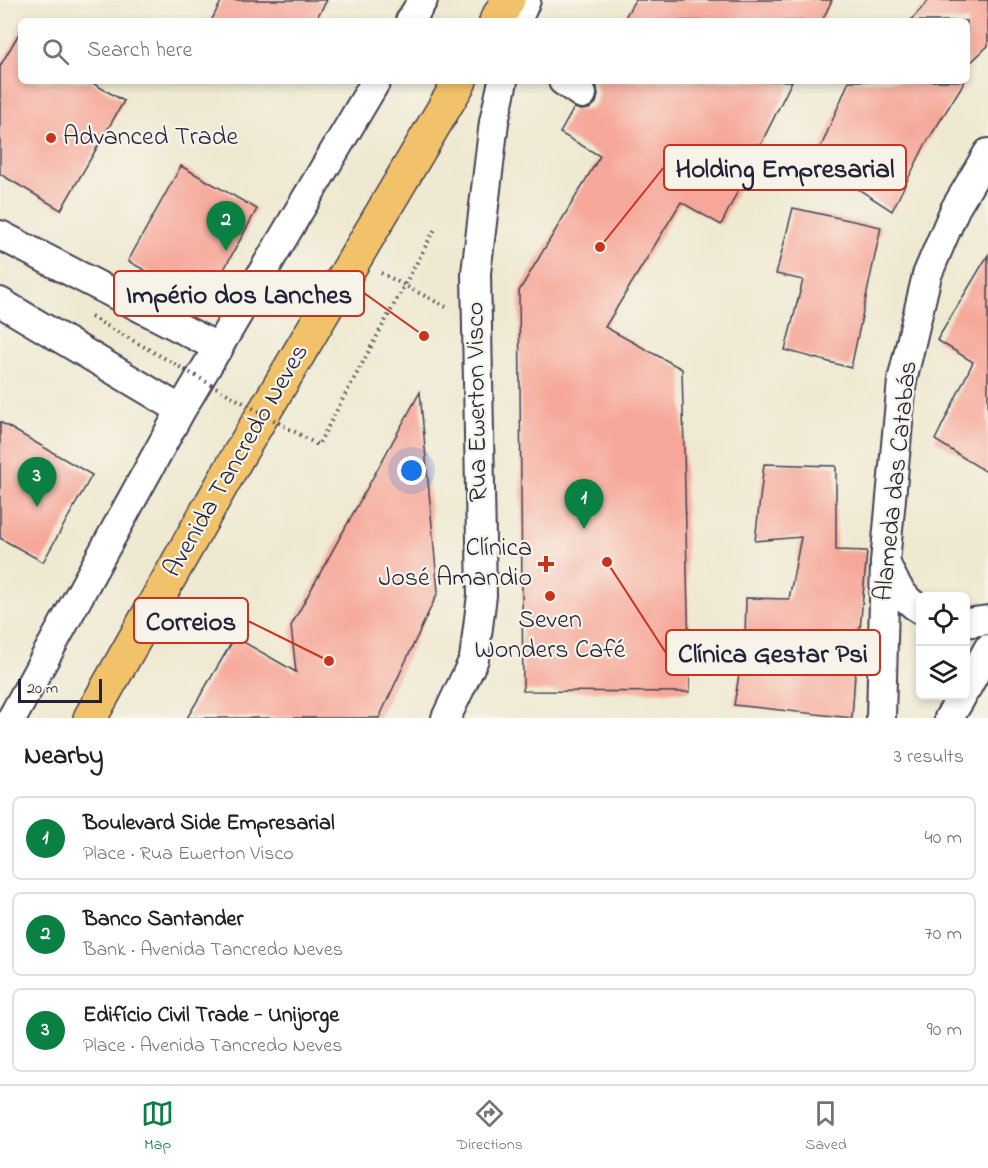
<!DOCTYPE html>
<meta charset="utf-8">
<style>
:root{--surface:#fff;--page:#f2f2f2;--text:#202124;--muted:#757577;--line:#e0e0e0;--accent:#0b8043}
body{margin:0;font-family:"Indie Flower",sans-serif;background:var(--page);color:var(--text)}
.controls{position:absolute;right:18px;bottom:18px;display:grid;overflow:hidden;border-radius:9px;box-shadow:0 3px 9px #0003}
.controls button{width:54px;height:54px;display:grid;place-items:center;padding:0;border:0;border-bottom:2px solid var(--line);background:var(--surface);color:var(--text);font:30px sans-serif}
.scale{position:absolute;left:18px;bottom:15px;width:84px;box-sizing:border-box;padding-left:6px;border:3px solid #22223b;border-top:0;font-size:16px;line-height:21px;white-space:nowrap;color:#22223b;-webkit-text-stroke:4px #f7f3e8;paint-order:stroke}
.you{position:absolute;left:412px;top:471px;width:21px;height:21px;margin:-15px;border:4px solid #fff;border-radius:50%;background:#1a73e8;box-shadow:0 0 0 9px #1a73e833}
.badge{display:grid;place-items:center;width:39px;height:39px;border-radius:50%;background:var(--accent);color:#fff;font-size:20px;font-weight:700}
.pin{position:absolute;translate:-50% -50px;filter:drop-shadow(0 2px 3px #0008)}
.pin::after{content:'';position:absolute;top:32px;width:21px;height:18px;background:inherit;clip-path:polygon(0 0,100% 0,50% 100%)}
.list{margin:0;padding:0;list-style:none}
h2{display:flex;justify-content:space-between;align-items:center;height:78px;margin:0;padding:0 24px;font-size:26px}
h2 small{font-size:20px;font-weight:400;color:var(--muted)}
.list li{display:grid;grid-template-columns:39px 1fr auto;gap:18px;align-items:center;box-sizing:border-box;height:84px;margin:0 12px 12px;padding:0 12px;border:2px solid var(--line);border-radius:9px}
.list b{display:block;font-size:22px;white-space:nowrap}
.list p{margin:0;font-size:20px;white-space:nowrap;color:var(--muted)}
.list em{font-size:20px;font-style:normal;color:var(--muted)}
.icon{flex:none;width:33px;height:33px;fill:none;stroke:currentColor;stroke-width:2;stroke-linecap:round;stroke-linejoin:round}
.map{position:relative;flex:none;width:988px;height:718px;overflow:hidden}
.search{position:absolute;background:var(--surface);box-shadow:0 3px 9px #0003;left:18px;right:18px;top:18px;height:66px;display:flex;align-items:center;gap:15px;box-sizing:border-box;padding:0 21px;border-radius:9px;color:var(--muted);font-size:22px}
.sheet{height:366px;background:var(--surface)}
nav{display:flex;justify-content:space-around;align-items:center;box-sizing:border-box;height:84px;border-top:2px solid var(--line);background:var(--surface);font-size:16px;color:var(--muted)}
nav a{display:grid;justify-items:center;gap:3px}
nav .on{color:var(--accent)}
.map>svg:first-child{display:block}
</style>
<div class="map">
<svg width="988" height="718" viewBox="0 0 988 718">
<rect width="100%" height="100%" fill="#f7f3e8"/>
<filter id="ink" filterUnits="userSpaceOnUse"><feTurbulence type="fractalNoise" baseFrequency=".0167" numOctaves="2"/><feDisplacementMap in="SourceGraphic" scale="12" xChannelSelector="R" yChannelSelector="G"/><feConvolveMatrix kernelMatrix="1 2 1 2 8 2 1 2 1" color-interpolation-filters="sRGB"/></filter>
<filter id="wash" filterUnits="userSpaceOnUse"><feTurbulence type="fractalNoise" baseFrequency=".008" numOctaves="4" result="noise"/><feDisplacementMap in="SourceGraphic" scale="24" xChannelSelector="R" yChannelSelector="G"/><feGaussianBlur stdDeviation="1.35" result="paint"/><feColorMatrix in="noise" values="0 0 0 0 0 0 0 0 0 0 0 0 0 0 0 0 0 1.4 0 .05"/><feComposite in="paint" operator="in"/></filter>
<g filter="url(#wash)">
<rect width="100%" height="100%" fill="#efe9d1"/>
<g id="blocks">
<path fill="#f6a799" d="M222,0H327L315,21H211Z
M635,0H832L822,21H623Z
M929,0H988V46L967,66V21H910Z
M21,30V81H89L124,101L61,210L0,174V66Z
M592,81H792L721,225L681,202L605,327L682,369L690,692L523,691L519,291L600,156L560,133L574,108L581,110L589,109L596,103L598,95L597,87Z
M849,81H965L925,145L892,211L815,161Z
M181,166L257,209L205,304L128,261Z
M793,208L881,227L851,368L785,350L803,280L776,274Z
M988,255V473L935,440L973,362L937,340Z
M420,392L438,592L379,718H187L235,637L296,672L291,626Z
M0,422L92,475L43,562L0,538Z
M764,464L836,466V550L867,551L860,630L858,629L852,718L734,705L745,638L746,598L789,599L801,537L755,541Z"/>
</g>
</g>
<g filter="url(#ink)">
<use href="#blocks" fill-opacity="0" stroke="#414052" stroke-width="1.5"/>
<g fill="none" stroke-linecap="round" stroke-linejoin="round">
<defs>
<path id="minor" d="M410,21L423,0
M517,21L526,0
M563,81L582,94
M0,235L219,348
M0,302L181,410
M886,564C894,582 902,599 920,609
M966,623L988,620
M966,689L988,649
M12,718L181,410L376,81
M446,718L474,659L482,595L476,273L494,122L503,81
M881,718L885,562L902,381L927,275L955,209L988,153
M949,718L962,696"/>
<path id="major" d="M496,21L508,0
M90,718L237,458L460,81"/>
</defs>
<use href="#minor" stroke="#414052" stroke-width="32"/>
<use href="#major" stroke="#414052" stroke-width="36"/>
<path stroke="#414052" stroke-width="4" stroke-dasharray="1.5 4.5" stroke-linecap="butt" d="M381,273L446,307
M91,317L148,349"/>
<use href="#minor" stroke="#fff" stroke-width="28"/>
<use href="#major" stroke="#f2c26a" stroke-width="33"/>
<path stroke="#414052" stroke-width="4" stroke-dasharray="1.5 4.5" stroke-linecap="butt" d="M148,349L318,445L435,229"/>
</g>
</g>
<g fill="#c8321e" stroke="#f7f3e8" stroke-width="2">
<circle cx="51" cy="138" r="6"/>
<path d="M543 555h6v6h6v6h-6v6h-6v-6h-6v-6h6z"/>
<circle cx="550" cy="596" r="6"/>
</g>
<g text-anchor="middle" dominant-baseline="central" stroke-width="4.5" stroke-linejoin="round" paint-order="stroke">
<g font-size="26" fill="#22223b" stroke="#f7f3e8" text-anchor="start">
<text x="63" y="138">Advanced Trade</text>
<text x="532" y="549" text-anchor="end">Clínica<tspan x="532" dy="30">José Amandio</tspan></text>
<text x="550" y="621" text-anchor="middle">Seven<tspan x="550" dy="30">Wonders Café</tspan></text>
</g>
<g font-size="26" fill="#22223b" stroke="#f7f3e8">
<text transform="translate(478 402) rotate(-91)">Rua Ewerton Visco</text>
<text transform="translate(237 461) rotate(-60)">Avenida Tancredo Neves</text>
<text transform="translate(897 481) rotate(-84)">Alameda das Catabás</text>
</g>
</g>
<path fill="none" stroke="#c8321e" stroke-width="2" d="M600 247L664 167M424 336L364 293M329 661L248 621M607 562L666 653"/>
<g fill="#c8321e" stroke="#f7f3e8" stroke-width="2">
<circle cx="600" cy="247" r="6"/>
<circle cx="424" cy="336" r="6"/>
<circle cx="329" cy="661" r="6"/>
<circle cx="607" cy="562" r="6"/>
</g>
<g fill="#f7f3e8" stroke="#c8321e" stroke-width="2">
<rect x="664" y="145" width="242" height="45" rx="6"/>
<rect x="114" y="271" width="250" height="45" rx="6"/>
<rect x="134" y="598" width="114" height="45" rx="6"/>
<rect x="666" y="630" width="214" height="45" rx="6"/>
</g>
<g font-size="27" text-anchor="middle" font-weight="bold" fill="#22223b">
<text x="785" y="177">Holding Empresarial</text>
<text x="239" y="303">Império dos Lanches</text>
<text x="191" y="630">Correios</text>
<text x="773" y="662">Clínica Gestar Psi</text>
</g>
</svg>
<div class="controls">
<button><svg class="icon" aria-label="locate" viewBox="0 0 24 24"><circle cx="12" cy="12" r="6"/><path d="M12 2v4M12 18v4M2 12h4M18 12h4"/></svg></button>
<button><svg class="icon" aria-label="layers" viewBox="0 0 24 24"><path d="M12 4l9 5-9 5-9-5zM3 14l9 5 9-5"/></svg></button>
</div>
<div class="scale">20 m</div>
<div class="you"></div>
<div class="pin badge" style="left:584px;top:529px">1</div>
<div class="pin badge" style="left:226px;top:251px">2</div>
<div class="pin badge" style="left:37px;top:507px">3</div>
<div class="search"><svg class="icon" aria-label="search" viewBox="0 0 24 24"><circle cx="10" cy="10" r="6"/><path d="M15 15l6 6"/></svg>Search here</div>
</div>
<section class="sheet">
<h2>Nearby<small>3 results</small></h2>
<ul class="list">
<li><span class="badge">1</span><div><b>Boulevard Side Empresarial</b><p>Place · Rua Ewerton Visco</p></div><em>40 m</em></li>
<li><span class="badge">2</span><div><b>Banco Santander</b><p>Bank · Avenida Tancredo Neves</p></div><em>70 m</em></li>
<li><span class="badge">3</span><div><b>Edifício Civil Trade - Unijorge</b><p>Place · Avenida Tancredo Neves</p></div><em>90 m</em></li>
</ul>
</section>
<nav>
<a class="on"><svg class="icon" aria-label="map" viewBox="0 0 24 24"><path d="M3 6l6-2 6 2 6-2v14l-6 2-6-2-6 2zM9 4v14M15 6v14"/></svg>Map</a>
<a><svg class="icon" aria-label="directions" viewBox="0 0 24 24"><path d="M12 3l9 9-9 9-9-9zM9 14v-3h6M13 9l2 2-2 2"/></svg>Directions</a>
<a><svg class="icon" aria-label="saved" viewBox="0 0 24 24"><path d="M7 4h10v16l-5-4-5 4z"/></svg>Saved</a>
</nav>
